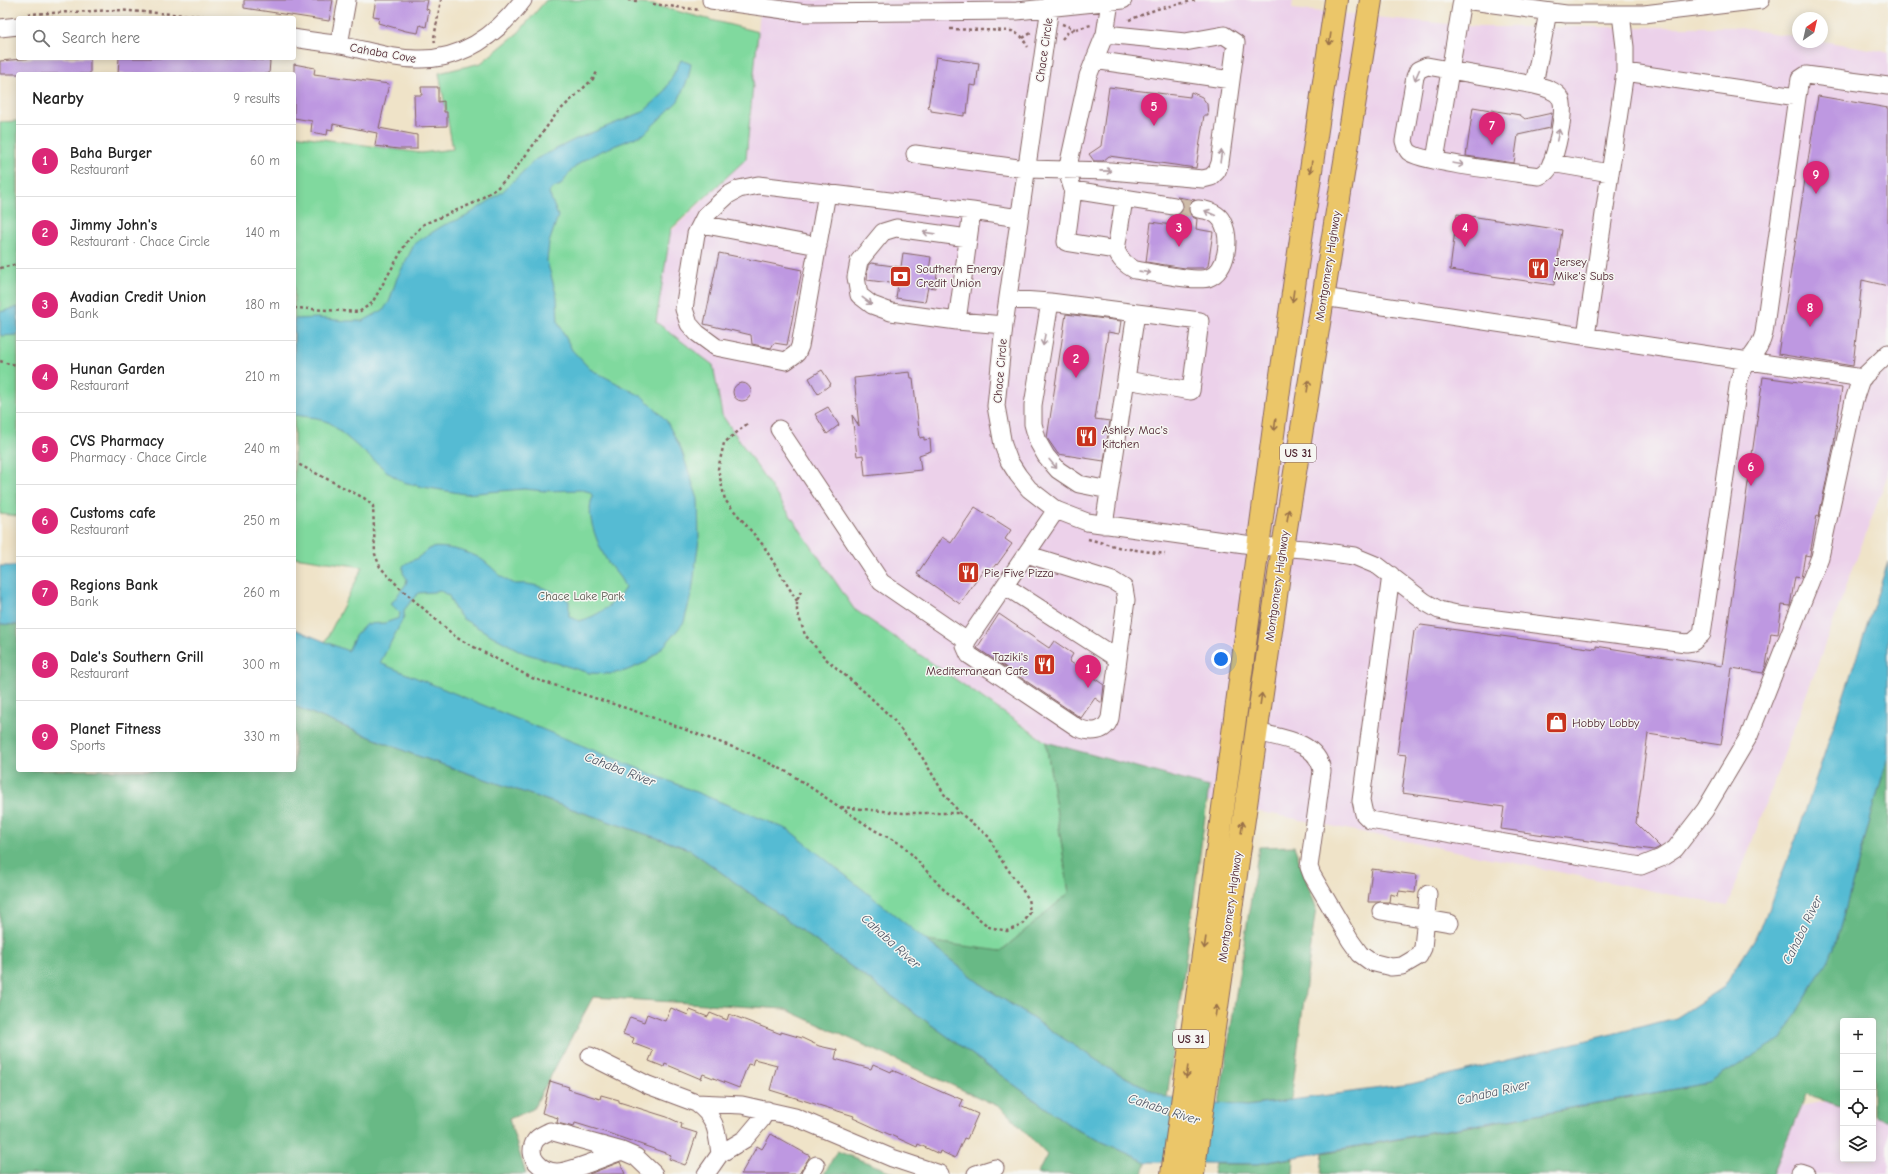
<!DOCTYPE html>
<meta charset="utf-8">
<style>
:root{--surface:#fff;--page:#f6f6f6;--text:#222;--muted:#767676;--line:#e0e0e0;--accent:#db2777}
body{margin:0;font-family:"Comic Neue",sans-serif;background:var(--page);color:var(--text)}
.controls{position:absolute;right:12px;bottom:12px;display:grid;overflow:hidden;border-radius:4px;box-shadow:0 2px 10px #0003}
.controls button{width:36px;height:36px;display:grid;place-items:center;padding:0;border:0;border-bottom:1px solid var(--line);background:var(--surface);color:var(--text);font:20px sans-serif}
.compass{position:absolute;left:1792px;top:12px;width:36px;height:36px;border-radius:50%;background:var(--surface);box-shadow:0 2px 10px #0003;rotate:34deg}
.you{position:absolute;left:1221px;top:659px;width:14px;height:14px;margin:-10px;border:3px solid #fff;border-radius:50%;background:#1a73e8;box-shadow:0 0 0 6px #1a73e833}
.badge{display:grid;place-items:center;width:26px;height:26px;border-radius:50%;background:var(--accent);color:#fff;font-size:13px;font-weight:700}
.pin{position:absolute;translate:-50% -33px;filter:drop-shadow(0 1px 2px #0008)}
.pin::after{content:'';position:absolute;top:21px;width:14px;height:12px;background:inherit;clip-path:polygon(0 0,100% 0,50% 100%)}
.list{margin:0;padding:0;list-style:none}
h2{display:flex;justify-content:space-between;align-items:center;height:52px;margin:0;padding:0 16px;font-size:17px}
h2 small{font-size:13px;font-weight:400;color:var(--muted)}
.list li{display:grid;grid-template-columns:26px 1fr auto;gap:12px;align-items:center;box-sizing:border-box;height:72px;padding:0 16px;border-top:1px solid var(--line)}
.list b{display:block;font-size:15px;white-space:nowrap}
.list p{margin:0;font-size:13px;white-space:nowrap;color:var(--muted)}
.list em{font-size:13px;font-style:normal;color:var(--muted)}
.icon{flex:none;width:22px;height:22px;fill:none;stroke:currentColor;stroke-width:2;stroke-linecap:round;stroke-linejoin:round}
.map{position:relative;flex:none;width:1888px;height:1174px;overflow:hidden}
.search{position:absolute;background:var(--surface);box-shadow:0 2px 10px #0003;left:16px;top:16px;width:280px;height:44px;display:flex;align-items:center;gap:10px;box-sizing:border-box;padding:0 14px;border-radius:4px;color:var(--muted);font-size:15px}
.panel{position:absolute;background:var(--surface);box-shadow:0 2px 10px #0003;left:16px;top:72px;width:280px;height:700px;border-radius:4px}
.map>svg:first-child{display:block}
</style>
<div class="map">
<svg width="1888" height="1174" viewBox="0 0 1888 1174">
<rect width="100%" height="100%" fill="#f6f6f2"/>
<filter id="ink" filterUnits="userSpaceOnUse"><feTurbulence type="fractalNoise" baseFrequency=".025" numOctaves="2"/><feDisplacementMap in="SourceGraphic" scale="8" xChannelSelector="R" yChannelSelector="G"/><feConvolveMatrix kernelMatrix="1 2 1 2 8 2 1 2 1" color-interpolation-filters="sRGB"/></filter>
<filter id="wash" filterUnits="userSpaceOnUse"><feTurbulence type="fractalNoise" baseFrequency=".012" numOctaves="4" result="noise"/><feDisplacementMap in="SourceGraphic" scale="16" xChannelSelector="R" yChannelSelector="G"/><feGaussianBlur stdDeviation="0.9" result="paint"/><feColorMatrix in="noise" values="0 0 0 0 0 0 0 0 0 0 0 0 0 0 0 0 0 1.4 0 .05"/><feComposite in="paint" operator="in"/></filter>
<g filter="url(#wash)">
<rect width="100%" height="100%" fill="#efe3c8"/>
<path fill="#ecd1ea" d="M761,0H1293L1292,9L1479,27H1733L1798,37V42L1822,41L1888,52V474L1728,906L1102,780L854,609L722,415L713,367L656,322L670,232L746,159Z
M1888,1035V1174H1447L1843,1098V1159H1873V1092Z"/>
<path fill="#80d99e" stroke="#657c64" d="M546,0H605L653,5L758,32L746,159L671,229L656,322L713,365L722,415L854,609L1046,742L1069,893L1001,951L874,952L705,834L294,731V703L363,567L294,557V135L421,153L453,149L439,73L481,63L519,32Z
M18,121V516L0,514V122Z"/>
<path fill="#68b985" stroke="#596c58" d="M0,624L18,625V770H294V706L412,754L689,849L1075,1129L1146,1162L1143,1174H1037L1047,1155L1002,1108L785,1009L593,997L533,1109L509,1119L526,1174H0Z
M1046,742L1209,787L1167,1098L1113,1071L983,986L927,941L1001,951L1069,893Z
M1888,756V1121L1873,1116V1021H1843V1107L1806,1095L1772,1174H1321L1323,1153L1709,1083L1834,949Z
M1294,846L1316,907L1291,1100L1247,1106L1219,1103L1259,847Z
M837,1151L897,1174H824Z
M1294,1158L1293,1174H1213L1215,1164H1257Z"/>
<path fill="#55bbd3" stroke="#506d7f" d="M681,60L691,64L688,79L678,101L644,134L599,152L582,161L571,171L561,185L551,189L549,193L558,216L549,243L547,261L557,297L558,322L572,350L590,369L643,397L666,420L681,449L698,499L699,539L692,592L684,622L665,645L647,662L625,671L610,674L589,673L524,653L496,638L463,619L455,610L449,596L439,590L434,592L418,593L404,610V617L380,663L789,830L983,986L1113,1071L1167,1098L1247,1106L1411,1084L1676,1018L1724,987L1760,930L1799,830L1888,562V756L1834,949L1781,1039L1709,1083L1257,1164L1146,1162L1075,1129L689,849L412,754L294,706V629L348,651L355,636L366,624L385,623L399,618L400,613L391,604L406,584L407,579L403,573V566C407,562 411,561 416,559C421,556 425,550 431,548C443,545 471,552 481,559C492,566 499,577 512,583C517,585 522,583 527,584C543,586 555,592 569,601V616L579,621C597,617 616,603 625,588C621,575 612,571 606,559C598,545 584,512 593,497L590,492L582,490L545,491L524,489L465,494L423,487L403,482L390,474L330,423L317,418L294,415V319L317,318L346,321H363L383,310L389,302L397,278L415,243L444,225L465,217L501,193L536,159L576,139L643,112L663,94Z
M18,307V335L2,336L0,334V312Z
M0,566H18V625L0,624Z"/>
<g id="blocks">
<path fill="#be98e1" d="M244,0H333L329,21L244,8Z
M376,0H428L426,9L429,10L426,27L420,25L418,33L406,31L378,23L379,17L373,16Z
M936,57L979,63L976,86L970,85L967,113H964V116L931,111V108H928Z
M33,58H90V74H0V61Z
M119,58H241L270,61L269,74H118Z
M294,64L315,68L314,74L389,84L379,128L417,135V149H398L375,146L377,133L333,124L332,130L328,129L327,135L311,132L312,121L294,118Z
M421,87H438V102L444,101V112H447V126L415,127L414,95H422Z
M1109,87L1190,97L1191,92L1202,97L1207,104L1208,115H1204L1196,168L1109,156L1103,161H1094L1089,154L1101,146Z
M1818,96L1888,108V286L1862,280L1853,366L1778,354Z
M1473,107L1520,115L1525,119L1552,113L1550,128L1518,135L1514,163L1466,156Z
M1177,197L1195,200L1190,203L1188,208L1192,217L1197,219L1196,229L1213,232L1208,266L1205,268H1185L1146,262L1151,222L1171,225L1172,216L1178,215L1184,208L1183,202Z
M1457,214L1562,230L1554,285L1450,270Z
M719,253L802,270L787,345L774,343L771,348L752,344L751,335L704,324Z
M903,253L931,257L929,271L937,273L935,288L928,287L925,302L896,298L898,284L867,280L868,265L871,263L901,267Z
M1066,314L1121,321L1119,334L1108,332L1095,419L1110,421L1104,461L1058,454L1047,438Z
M822,370L831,384L818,394L809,378Z
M910,372L911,378H913L920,438L924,437V440L930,439L931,451L919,455L921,470L865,476L863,455L857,456L852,415L859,426L854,378Z
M1763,377L1842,388L1834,443L1819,516L1817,515L1810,554V556L1805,555L1801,578L1795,577L1790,606L1782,605L1778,634L1771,633L1766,666L1763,673L1732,668L1721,745L1648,734L1636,823L1660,847L1654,850L1501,829L1504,807L1402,793L1407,755L1397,754L1414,631L1421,625L1596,649V646L1722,666Z
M733 392a9 9 0 1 1 18 0a9 9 0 1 1-18 0Z
M828,407L839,425L827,434L815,414Z
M975,507L1011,530L1005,539L1012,544L997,565L996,564L990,572L985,568L960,604L917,574L942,537L951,543Z
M999,614L1049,648L1054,641L1073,654L1069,661L1104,685L1102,703L1095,698L1081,718L977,648Z
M1372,869L1417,875L1415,893L1399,891L1398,896L1390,894L1389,902H1368Z
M671,1008L688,1015L690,1010L708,1017L710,1013L727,1020L729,1014L781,1034V1032L802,1038L819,1046L837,1050L835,1059L871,1069L873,1064L891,1072L892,1070L944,1093V1092L963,1100L960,1106L978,1114L967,1139L964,1138L955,1158L940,1151L939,1154L918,1144L917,1147L853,1118L854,1116L770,1090L777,1065L754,1059L752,1065L748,1064L739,1088L703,1074L701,1079L665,1064L664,1067L649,1061L653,1051L632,1043L634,1038L623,1034L630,1017L644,1022L647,1014L665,1021Z
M550,1081L569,1087L568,1089L600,1099L601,1095L619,1100V1102L667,1117L682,1124L681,1128L697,1133L688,1160L685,1165L669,1159L671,1155L608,1133L575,1123L574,1127L557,1123L558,1118L542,1113Z
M771,1134L810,1156L799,1174H741L757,1146L762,1149Z
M620,1162L625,1174H589L602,1169Z"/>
</g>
</g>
<g filter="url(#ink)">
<use href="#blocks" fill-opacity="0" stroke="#846462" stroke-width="1"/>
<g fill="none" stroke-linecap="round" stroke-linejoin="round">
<path stroke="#cebca9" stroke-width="17" stroke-dasharray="17 8" stroke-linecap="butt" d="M1174,206L1198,209"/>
<defs>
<path id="minor" d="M711,0L806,13L1017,11L1123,0
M1051,0L1004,325L996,406L1003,445L1009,461L1018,475L1029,489L1056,510L1087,522L1259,546L1305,549L1354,556L1378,566L1425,602L1439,610L1457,614L1686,643L1693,642L1702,634L1739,380C1745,358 1759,354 1764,333L1797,97L1625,72
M1464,0L1566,14H1644L1761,0
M1110,2L1105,34L1088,76L1067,171L1073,190L1066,242L1116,250
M0,28L18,26
M294,38C309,41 324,42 340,45C366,50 394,60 421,59C465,59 498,33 523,0
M339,45L347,0
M1094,60L1231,80
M1534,85C1544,87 1556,90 1561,99C1566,111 1556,154 1550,166C1548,171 1544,174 1539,176C1518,173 1420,162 1409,152C1406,149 1405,145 1404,141L1415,77L1418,70L1427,66L1534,85L1548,12
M1797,97L1800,79L1806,75L1888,86
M915,154L1026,169L1110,171L1203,179L1211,177L1217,171L1220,163L1236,43L1224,35L1185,42L1105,34
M1435,160L1462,0
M1551,163L1610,173
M1073,190L1174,206
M827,193L800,346L797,353L786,361L716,347L697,333L689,324L684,309L696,234L705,216L728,195L739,189L758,185L972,211
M1124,199L1116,250C1120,260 1126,265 1135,270C1150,272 1197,282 1208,278C1228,271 1231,238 1222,221C1218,213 1207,210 1198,209
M701,224L818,246
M968,238L896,228L883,232L859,261L856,277L859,295L872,305L891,312L957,321L1004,325
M1323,297L1863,378
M1008,299L1050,302L1200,321L1191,391L1126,380
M1050,302L1033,405V424L1038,442L1046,456L1058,470L1079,484L1109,490
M957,321L972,211L1019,218
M1586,336L1625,72V47L1621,14
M779,429L881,582L967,641
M1104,525L1136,313
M1026,554L1113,581L1124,588L1126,600L1110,718C1105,733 1091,733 1078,728L969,655L965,646L967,641L1056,510
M1391,575L1361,800L1364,814L1370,820L1641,866L1661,858L1675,849L1705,810L1749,736L1820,557L1854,400L1861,379L1888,353
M1005,586L1118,659
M1256,732C1280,738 1318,741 1322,771L1309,867L1312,875L1350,940L1360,954L1371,962L1391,967L1402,966L1419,956L1423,948L1428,894
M1381,911L1450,923
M590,1056L648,1085L696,1103L742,1105L795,1117L892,1158L940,1174
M696,1103C716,1117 717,1131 720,1154
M622,1151C607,1156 571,1172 557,1172C542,1172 525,1157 535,1141C538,1136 544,1134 550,1131L622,1151L636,1157L654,1174
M706,1174L720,1154L745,1139L761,1120L767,1110
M810,1174L816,1165
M976,1174L995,1168
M1800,1174V1172L1806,1174"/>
<path id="major" d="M1172,1174L1210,905L1281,375L1336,0
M1193,1174L1283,547L1371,0"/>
</defs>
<use href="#minor" stroke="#846462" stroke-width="19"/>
<use href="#major" stroke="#846462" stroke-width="24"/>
<path stroke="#846462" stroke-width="2.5" stroke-dasharray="3 3" stroke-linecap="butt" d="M628,0L637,1
M653,4L700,10
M28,14L116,10L228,18
M1129,20L1157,9L1196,0
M1062,24L1075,29
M950,29L1012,31L1021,36L1028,47
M1023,38L1031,33
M1062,39L1069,31L1091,25
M435,43L434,38L441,0
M0,268L18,264
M294,308L359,312L372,303L408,240L424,224L474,203L497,188L514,171L557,113L593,79L597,72
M0,361L6,363L18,365
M747,424L724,443L718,469L725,500L763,545L797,601
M294,462L364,498L373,506L375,554L380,567L400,588L457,638L532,678L632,710L749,753L789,773L874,830L903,845L942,888L989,927L1007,931L1022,925L1030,913L1028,898L1000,858L989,837L960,813L944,794L922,757L892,718L867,694L826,659L805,635L797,611V601L802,588
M1088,539L1122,548L1165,554
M841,807L903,813H959"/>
<use href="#minor" stroke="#fff" stroke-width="17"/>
<use href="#major" stroke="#ebc669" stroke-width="22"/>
</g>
<defs><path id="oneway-shaft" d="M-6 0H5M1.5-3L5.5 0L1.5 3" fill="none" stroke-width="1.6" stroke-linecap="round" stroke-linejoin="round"/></defs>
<g stroke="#9a724a">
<use href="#oneway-shaft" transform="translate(1330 39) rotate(98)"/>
<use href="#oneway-shaft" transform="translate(1311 167) rotate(98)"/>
<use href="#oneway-shaft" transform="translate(1293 296) rotate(98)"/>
<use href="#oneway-shaft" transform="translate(1308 386) rotate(-81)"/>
<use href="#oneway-shaft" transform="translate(1275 425) rotate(97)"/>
<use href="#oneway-shaft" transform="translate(1288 515) rotate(-81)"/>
<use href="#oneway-shaft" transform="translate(1261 699) rotate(-82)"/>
<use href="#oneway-shaft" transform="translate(1242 827) rotate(-82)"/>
<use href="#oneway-shaft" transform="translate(1205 943) rotate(98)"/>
<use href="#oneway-shaft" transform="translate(1216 1011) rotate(-82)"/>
<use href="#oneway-shaft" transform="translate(1187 1072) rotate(98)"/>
</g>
<g stroke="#ae9aa0">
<use href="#oneway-shaft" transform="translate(1417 75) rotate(114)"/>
<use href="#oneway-shaft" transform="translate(1558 135) rotate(-78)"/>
<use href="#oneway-shaft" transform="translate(1221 156) rotate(-82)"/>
<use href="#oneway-shaft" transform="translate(1458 164) rotate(9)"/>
<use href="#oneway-shaft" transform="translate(1106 171) rotate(1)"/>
<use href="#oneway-shaft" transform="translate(1210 213) rotate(-155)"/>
<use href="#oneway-shaft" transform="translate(929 233) rotate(-172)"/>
<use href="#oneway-shaft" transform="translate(1145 272) rotate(8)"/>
<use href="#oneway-shaft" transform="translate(867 301) rotate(37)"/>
<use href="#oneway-shaft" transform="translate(1044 340) rotate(100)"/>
<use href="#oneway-shaft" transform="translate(1053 464) rotate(50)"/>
</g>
</g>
<defs>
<symbol id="restaurant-square" viewBox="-11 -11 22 22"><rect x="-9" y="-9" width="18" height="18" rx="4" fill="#c8321e" stroke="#f6f6f2"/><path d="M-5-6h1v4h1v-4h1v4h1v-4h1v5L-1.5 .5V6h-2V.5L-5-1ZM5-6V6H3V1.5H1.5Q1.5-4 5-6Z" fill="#fff"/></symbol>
<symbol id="bank-square" viewBox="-11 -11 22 22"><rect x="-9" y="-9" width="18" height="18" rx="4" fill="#c8321e" stroke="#f6f6f2"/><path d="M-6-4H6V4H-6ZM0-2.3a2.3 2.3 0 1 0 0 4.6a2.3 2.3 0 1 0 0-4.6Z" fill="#fff"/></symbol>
<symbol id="shop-square" viewBox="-11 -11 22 22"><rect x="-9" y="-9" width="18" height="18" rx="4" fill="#c8321e" stroke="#f6f6f2"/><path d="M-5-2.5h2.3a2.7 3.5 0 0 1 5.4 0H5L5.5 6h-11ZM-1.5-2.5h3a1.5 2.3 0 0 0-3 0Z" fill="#fff"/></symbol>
</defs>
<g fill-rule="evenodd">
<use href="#restaurant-square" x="1526" y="256" width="25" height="25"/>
<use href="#bank-square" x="888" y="264" width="25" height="25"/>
<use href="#restaurant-square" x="1074" y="424" width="25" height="25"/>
<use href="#restaurant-square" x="956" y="560" width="25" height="25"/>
<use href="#restaurant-square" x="1032" y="652" width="25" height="25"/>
<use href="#shop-square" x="1544" y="710" width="25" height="25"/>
</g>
<g text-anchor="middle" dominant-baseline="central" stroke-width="3" stroke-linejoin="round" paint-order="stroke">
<g fill="#f6f6f2" stroke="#7e6067" stroke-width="1">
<rect x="1280" y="444" width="36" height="18" rx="3"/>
<rect x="1173" y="1030" width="36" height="18" rx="3"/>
</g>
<g font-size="11" font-weight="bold" fill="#4a1f2b">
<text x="1298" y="453">US 31</text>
<text x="1191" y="1039">US 31</text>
</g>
<g font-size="12" fill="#4a1f2b" stroke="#f6f6f2">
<text transform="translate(1044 50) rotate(-82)">Chace Circle</text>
<text transform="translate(383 53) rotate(10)">Cahaba Cove</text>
<text transform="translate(1328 266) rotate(-81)">Montgomery Highway</text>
<text transform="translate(1000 371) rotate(-85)">Chace Circle</text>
<text transform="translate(1277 586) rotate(-82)">Montgomery Highway</text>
<text transform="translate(1230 907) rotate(-82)">Montgomery Highway</text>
</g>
<g font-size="12" fill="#4a1f2b" stroke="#f6f6f2" text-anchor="start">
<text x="1554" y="262">Jersey<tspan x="1554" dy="14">Mike's Subs</tspan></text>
<text x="916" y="269">Southern Energy<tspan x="916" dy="14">Credit Union</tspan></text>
<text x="1102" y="430">Ashley Mac's<tspan x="1102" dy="14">Kitchen</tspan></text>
<text x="984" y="573">Pie Five Pizza</text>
<text x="1028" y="657" text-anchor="end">Taziki's<tspan x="1028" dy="14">Mediterranean Cafe</tspan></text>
<text x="1572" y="723">Hobby Lobby</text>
</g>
<g font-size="12" fill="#5a574e" stroke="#f6f6f2">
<text x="581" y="596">Chace Lake Park</text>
</g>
<g font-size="13" font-style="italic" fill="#4e5666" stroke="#f6f6f2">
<text transform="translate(620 769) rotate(21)">Cahaba River</text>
<text transform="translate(1802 930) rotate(-64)">Cahaba River</text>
<text transform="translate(891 941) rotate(42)">Cahaba River</text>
<text transform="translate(1493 1092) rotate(-13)">Cahaba River</text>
<text transform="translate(1164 1109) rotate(18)">Cahaba River</text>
</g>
</g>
</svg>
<div class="controls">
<button>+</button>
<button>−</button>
<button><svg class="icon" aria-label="locate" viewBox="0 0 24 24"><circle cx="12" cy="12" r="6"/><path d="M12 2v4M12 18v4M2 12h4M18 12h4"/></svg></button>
<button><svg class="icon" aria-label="layers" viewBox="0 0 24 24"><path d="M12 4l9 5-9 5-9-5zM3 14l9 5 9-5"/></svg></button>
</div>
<svg class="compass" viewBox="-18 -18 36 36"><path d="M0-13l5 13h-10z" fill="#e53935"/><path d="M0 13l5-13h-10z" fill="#767676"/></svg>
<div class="you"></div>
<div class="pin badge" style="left:1088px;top:688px">1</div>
<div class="pin badge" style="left:1076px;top:378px">2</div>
<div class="pin badge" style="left:1179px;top:247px">3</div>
<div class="pin badge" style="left:1465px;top:247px">4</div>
<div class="pin badge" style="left:1154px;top:126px">5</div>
<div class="pin badge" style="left:1751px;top:486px">6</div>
<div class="pin badge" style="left:1492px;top:145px">7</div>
<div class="pin badge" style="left:1810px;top:327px">8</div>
<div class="pin badge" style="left:1816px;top:194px">9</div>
<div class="search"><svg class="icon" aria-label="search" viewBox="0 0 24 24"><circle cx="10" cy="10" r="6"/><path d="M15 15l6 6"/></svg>Search here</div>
<section class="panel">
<h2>Nearby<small>9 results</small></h2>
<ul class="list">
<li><span class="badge">1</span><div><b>Baha Burger</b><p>Restaurant</p></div><em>60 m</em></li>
<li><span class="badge">2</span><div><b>Jimmy John's</b><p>Restaurant · Chace Circle</p></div><em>140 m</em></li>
<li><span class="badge">3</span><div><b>Avadian Credit Union</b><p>Bank</p></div><em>180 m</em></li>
<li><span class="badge">4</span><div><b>Hunan Garden</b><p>Restaurant</p></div><em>210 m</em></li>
<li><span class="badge">5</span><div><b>CVS Pharmacy</b><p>Pharmacy · Chace Circle</p></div><em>240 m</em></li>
<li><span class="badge">6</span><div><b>Customs cafe</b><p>Restaurant</p></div><em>250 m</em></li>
<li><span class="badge">7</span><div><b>Regions Bank</b><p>Bank</p></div><em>260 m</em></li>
<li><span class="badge">8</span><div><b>Dale's Southern Grill</b><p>Restaurant</p></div><em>300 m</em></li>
<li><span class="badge">9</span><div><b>Planet Fitness</b><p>Sports</p></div><em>330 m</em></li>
</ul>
</section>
</div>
